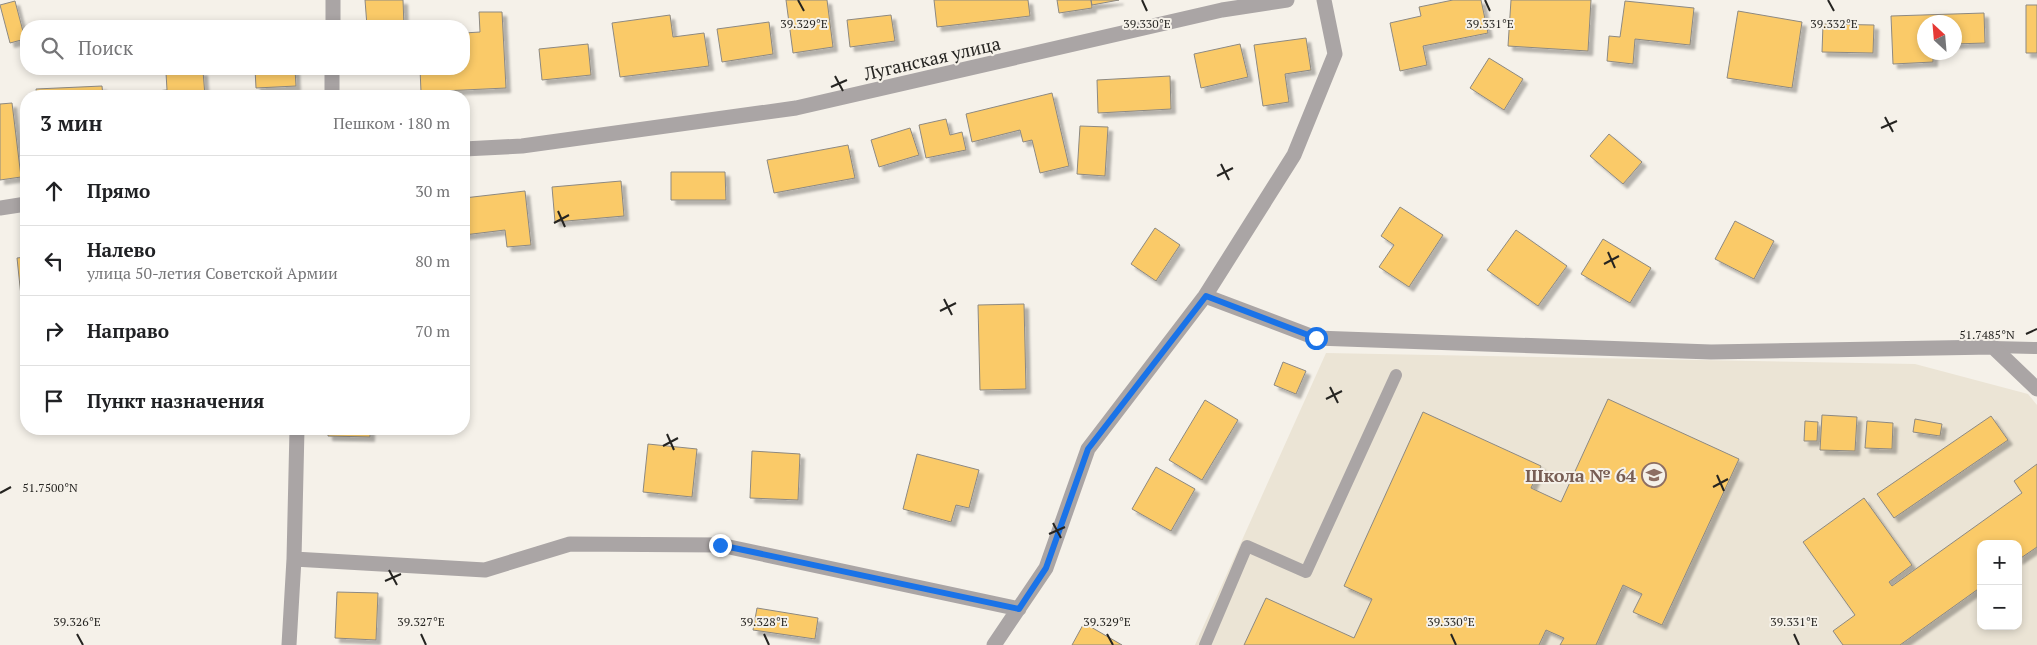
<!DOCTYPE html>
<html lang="ru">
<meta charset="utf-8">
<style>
:root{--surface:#fff;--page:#f6f6f6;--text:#202124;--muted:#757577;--line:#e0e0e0}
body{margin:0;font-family:"PT Serif",serif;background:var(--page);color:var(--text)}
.controls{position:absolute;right:15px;bottom:15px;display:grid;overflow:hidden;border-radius:10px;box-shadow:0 2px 8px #0003}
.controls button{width:45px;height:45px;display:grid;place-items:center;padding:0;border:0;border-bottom:1px solid var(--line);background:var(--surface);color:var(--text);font:25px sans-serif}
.compass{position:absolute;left:1917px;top:15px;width:45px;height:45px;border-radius:50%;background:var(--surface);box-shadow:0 2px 8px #0003;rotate:334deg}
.stop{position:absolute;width:15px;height:15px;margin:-11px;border:4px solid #1a73e8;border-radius:50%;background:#fff}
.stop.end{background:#1a73e8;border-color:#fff;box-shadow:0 1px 5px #0008}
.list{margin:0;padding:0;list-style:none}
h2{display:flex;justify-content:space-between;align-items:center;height:65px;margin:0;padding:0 20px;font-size:21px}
h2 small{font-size:16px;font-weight:400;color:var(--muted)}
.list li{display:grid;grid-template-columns:32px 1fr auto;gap:15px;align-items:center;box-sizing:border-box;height:70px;padding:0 20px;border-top:1px solid var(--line)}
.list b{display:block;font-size:19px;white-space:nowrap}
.list p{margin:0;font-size:16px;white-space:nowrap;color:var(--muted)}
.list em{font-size:16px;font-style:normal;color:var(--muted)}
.icon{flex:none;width:28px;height:28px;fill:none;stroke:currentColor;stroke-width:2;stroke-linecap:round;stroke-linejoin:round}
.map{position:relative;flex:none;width:2037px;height:645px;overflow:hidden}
.search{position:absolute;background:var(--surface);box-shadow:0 2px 8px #0003;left:20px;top:20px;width:450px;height:55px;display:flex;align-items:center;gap:12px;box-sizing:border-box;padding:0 18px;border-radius:20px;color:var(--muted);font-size:19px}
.panel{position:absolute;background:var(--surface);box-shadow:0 2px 8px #0003;left:20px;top:90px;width:450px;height:345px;border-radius:20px}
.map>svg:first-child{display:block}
</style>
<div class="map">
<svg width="2037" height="645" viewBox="0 0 2037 645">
<defs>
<filter id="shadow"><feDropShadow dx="4.5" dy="4.5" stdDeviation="1" flood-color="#0004"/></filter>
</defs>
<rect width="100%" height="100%" fill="#f5f1e9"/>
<path fill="#ebe4d5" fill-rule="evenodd" d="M1326,353L1915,364L2028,394L2037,405V645H1195ZM1981,544H2018V626H1981Z"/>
<path fill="#faca68" stroke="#8d8982" filter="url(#shadow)" d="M365,0H403L404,26H367Z
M786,0H827L833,47L793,53Z
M934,0H1028L1030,16L937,27Z
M1057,0H1091L1092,8L1059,13Z
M1091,0H1119L1092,5Z
M1453,0H1481L1488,33L1423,46L1427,65L1400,71L1390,23L1421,16L1419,7Z
M1511,0H1591L1588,51L1508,46Z
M15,1L25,39L10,43L0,5Z
M1625,1L1694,8L1690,45L1635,39L1633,64L1607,61L1609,36L1620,37Z
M2026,5H2037V53H2026Z
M1738,11L1802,22L1792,88L1727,78Z
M479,12H502L506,88L421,92L420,69H464V33L480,32Z
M1984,13L1985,43L1954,44V22H1924V52H1933V62L1893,64L1891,16Z
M670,15L673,37L704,33L709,66L620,77L612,23Z
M891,15L895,41L850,47L847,20Z
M769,22L773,54L722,62L717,29Z
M1823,24L1874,25L1873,53L1822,52Z
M1306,38L1311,70L1285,74L1289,102L1263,106L1254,45Z
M588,44L591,75L542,80L539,49Z
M1240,44L1248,77L1201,88L1194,54Z
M1489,58L1523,79L1504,110L1470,88Z
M255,69H295L296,86L256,88Z
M203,71L205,96H123V94L167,90L166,73Z
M1170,76L1171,109L1098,113L1097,80Z
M102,86L103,96H37L36,89Z
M1052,93L1069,166L1040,173L1032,140L1023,142L1020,130L972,142L966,114Z
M12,103L21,177L0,180V104Z
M946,119L950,135L962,132L966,150L926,158L919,125Z
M1080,126L1108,127L1105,176L1077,174Z
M910,128L919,155L879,167L871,140Z
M1609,134L1642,162L1623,184L1590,156Z
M848,145L855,178L774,193L767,160Z
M671,172H725L726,200H671Z
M621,181L624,216L555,222L552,187Z
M525,191L531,245L507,247L505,230L464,235V198Z
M1400,207L1443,235L1409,287L1379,267L1394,245L1381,236Z
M1735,221L1774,241L1754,279L1715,259Z
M1155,228L1180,245L1156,281L1131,264Z
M1516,230L1567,266L1538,306L1487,270Z
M1603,239L1651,268L1630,303L1581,274Z
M26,257V295L21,296L17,258Z
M1024,304L1026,389L980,390L978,305Z
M1283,362L1306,371L1296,394L1274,385Z
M1608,399L1739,459L1662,625L1633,612L1642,594L1623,585L1596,645H1560L1564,638L1546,630L1539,645H1244L1266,598L1354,638L1372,599L1344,586L1423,412L1541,466L1531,488L1561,502Z
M1205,400L1238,420L1202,480L1169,460Z
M1822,415L1857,417L1855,451L1820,450Z
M1991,416L2008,440L1894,518L1877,494Z
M1915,419L1942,424L1940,436L1913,432Z
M1805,421L1818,422L1817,441H1804Z
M1867,421L1893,423L1892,449L1865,448Z
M328,429H370V437L328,436Z
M648,444L697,449L692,497L643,492Z
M752,451L800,454L798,500L750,498Z
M917,454L979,470L969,508L956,505L951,522L903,509Z
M2037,464V547L2018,560V544H1981V587L1900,645H1843L1833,631L1855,615L1803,542L1864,498L1912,565L1889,582L1892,586L2022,493L2014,481Z
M1156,467L1195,489L1171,531L1132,509Z
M337,592L378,593L376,640L335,638Z
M757,608L818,618L815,639L753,630Z
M1084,623L1122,645H1072Z"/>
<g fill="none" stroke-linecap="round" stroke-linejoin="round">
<path stroke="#aaa5a5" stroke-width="12" d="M1993,347L2037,348
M1205,645L1247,546L1306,572L1396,375"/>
<path stroke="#aaa5a5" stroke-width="15" d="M333,26V0
M332,96V69
M464,149L522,146L796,108L1222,10L1287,0
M0,208L26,204
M1205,296L1316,338L1711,352L1993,347L2037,389
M294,559L485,570L570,544L720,545L1019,609
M289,645L294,559L297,429
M994,645L1046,568L1088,449L1205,296L1294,155L1335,54L1324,0"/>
</g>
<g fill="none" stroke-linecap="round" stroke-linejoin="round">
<path stroke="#1a73e8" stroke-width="6" d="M720,545L1019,609L1046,568L1088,449L1206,296L1316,338"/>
</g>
<path fill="none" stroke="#252421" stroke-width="2" d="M798,0L804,11M1142,0L1147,11M1485,0L1490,11M1828,0L1834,11M835,76L843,91M831,87L847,80M1885,117L1893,132M1881,128L1897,121M1221,164L1229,180M1217,176L1233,168M558,211L565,227M554,223L569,215M1608,252L1615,268M1604,264L1619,256M944,299L952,315M940,311L956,303M2026,334L2037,329M1330,387L1338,403M1326,399L1342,391M667,434L674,450M663,446L678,438M1717,475L1724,491M1713,487L1728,479M0,493L11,487M1053,523L1061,538M1049,534L1065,527M389,570L397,585M385,581L401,574M77,634L83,645M421,634L426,645M764,634L769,645M1107,634L1113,645M1451,634L1456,645M1794,634L1799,645"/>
<defs>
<symbol id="school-ring" viewBox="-11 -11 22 22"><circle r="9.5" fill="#f5f1e9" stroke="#8d6e63" stroke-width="1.5"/><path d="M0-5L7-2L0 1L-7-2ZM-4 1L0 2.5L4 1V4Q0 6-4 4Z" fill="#8d6e63"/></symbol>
</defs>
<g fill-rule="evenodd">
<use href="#school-ring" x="1640" y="461" width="28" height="28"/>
</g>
<g text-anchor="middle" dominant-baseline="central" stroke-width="4" stroke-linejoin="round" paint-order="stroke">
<g font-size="18" fill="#252421" stroke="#f5f1e9">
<text transform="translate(932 58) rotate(-13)">Луганская улица</text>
</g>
<g font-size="18" font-weight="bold" fill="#785e54" stroke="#f5f1e9" text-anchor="end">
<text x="1636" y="475">Школа № 64</text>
</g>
</g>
<g font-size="12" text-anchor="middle" fill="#252421" stroke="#f5f1e9" stroke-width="4" stroke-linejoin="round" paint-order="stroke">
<text x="804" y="28">39.329°E</text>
<text x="1147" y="28">39.330°E</text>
<text x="1490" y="28">39.331°E</text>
<text x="1834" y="28">39.332°E</text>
<text x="1987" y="339">51.7485°N</text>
<text x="50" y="492">51.7500°N</text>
<text x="77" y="626">39.326°E</text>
<text x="421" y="626">39.327°E</text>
<text x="764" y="626">39.328°E</text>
<text x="1107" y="626">39.329°E</text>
<text x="1451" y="626">39.330°E</text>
<text x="1794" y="626">39.331°E</text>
</g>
</svg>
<div class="controls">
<button>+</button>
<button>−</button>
</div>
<svg class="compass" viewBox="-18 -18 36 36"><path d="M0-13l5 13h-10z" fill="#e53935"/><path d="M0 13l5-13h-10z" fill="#757577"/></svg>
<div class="stop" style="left:1316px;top:338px"></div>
<div class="stop end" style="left:720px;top:545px"></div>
<div class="search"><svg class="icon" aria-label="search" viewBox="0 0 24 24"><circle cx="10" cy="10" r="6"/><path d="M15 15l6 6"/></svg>Поиск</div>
<section class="panel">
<h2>3 мин<small>Пешком · 180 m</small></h2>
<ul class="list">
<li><svg class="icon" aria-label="ahead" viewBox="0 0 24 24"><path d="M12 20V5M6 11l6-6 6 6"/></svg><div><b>Прямо</b></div><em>30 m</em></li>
<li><svg class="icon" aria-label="left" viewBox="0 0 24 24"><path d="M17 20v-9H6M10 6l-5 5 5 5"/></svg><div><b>Налево</b><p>улица 50-летия Советской Армии</p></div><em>80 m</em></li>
<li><svg class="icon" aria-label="right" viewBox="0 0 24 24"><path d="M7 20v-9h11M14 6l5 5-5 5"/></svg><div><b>Направо</b></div><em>70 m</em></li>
<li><svg class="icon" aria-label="arrive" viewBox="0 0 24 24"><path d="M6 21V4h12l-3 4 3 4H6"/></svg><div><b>Пункт назначения</b></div></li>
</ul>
</section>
</div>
